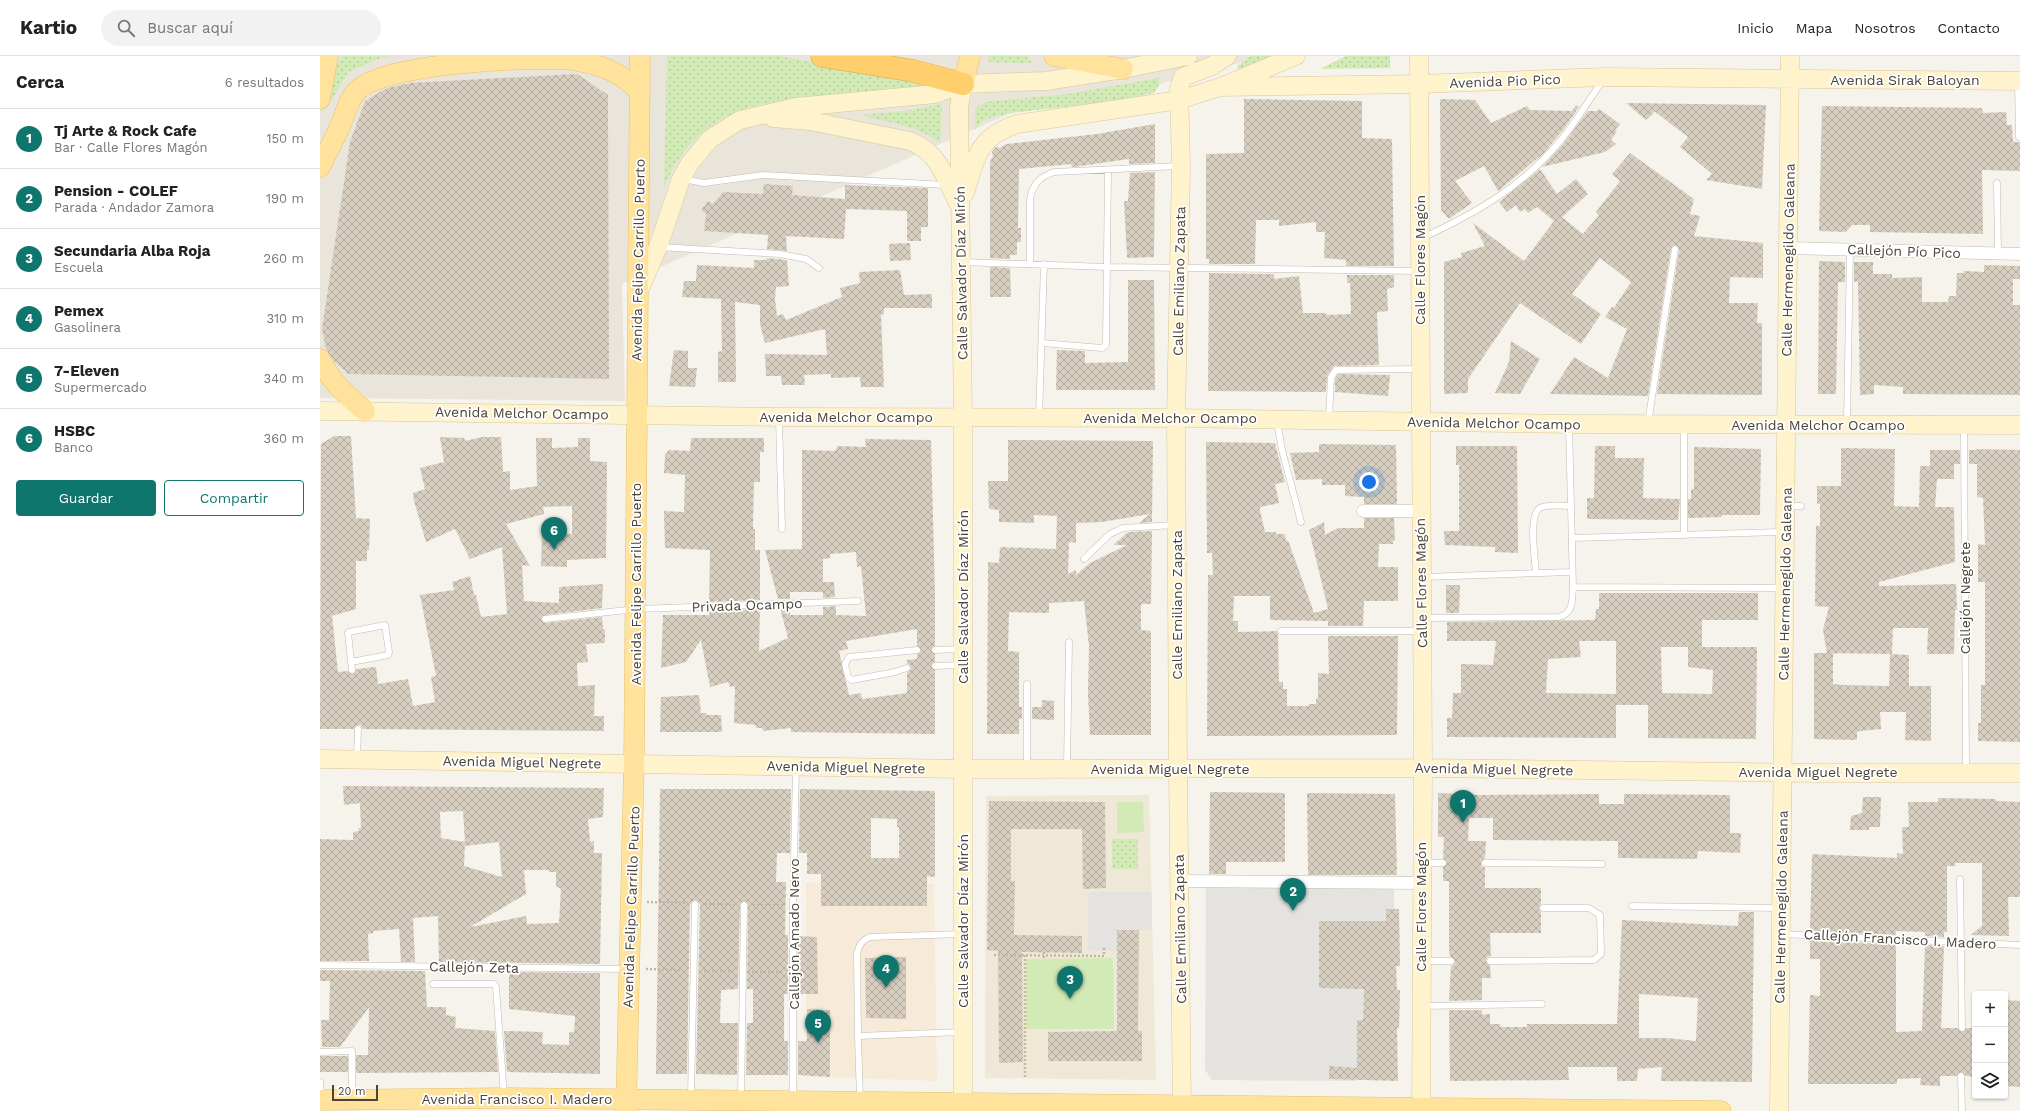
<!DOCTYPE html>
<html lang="es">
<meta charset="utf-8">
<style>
:root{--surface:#fff;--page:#f2f2f2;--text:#222;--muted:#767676;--line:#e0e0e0;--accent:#0f766e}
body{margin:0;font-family:"Work Sans",sans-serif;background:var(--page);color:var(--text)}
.controls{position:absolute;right:12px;bottom:12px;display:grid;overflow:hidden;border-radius:4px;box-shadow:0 1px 3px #0004}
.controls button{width:36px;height:36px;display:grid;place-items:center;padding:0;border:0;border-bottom:1px solid var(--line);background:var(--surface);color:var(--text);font:20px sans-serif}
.scale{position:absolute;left:12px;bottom:10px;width:46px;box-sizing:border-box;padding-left:4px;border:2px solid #4b4439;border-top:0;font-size:11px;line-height:14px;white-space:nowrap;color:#4b4439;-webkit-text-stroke:3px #fff;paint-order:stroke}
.you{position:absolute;left:1049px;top:426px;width:14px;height:14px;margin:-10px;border:3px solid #fff;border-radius:50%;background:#1a73e8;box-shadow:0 0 0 6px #1a73e833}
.badge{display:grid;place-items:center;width:26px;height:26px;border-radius:50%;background:var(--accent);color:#fff;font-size:13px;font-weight:700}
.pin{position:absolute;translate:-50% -33px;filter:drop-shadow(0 1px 2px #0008)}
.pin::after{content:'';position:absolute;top:21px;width:14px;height:12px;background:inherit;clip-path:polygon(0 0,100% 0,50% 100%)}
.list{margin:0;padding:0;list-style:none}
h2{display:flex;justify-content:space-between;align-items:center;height:52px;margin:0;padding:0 16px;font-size:17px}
h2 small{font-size:13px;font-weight:400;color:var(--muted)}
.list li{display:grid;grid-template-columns:26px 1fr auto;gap:12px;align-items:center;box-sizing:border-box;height:60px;padding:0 16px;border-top:1px solid var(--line)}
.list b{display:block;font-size:15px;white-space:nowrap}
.list p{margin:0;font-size:13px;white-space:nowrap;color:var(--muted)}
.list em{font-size:13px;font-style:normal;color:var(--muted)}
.actions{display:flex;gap:8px;padding:12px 16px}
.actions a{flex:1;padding:9px 0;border:1px solid var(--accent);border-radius:4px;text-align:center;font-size:14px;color:var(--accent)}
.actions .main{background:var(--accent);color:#fff}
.icon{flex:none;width:22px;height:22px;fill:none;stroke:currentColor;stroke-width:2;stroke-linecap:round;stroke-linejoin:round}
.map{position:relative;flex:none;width:1700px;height:1055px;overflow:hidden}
header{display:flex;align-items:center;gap:24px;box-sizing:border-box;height:56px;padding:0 20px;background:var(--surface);border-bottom:1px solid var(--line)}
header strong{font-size:19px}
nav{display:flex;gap:22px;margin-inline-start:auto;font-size:14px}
.search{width:280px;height:36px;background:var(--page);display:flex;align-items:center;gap:10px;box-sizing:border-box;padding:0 14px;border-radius:22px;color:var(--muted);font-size:15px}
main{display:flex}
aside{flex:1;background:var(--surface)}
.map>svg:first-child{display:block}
</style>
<header>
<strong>Kartio</strong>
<div class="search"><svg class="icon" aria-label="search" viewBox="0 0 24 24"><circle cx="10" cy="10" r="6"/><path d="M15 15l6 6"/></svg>Buscar aquí</div>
<nav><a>Inicio</a><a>Mapa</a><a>Nosotros</a><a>Contacto</a></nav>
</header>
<main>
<aside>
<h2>Cerca<small>6 resultados</small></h2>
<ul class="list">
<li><span class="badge">1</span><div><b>Tj Arte &amp; Rock Cafe</b><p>Bar · Calle Flores Magón</p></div><em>150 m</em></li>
<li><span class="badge">2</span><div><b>Pension - COLEF</b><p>Parada · Andador Zamora</p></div><em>190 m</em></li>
<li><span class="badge">3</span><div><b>Secundaria Alba Roja</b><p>Escuela</p></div><em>260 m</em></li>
<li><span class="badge">4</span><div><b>Pemex</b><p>Gasolinera</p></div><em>310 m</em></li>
<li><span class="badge">5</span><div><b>7-Eleven</b><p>Supermercado</p></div><em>340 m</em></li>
<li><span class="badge">6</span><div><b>HSBC</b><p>Banco</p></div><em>360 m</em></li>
</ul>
<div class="actions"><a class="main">Guardar</a><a>Compartir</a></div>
</aside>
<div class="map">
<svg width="1700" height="1055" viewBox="0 0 1700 1055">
<defs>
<pattern id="green-dots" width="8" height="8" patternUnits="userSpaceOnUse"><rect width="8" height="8" fill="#d2eab5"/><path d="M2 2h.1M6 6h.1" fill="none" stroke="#b6ca9c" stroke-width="1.8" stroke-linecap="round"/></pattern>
<pattern id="building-cross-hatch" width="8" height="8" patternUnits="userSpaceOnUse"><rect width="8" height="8" fill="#d8cfc1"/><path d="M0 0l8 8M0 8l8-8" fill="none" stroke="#b1aa9e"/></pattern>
</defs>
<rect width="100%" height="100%" fill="#f6f3ec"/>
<path fill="#eae5da" d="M0,0H945L821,33L711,48L302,228L305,345L0,342Z"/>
<path fill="#f7ead8" d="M486,827L614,828L617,1025L486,1020Z"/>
<path fill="#efe8d6" d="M829,739L836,1024L665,1022L666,740Z"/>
<path fill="url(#green-dots)" d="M22,0H71L58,3L28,16L10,47L15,14Z
M347,0H459L616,30C579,33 543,37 507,40C444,46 397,48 358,104C352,112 348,123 344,132Z
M668,0H706L712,5L710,7L669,6Z
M931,0H958L926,12L918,13L917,10Z
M1026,0H1070V12L1000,13Z
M839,22V29L834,37L794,45L692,57L673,61L662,65L655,74V53L665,46L748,38Z
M622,48L620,87C597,69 567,66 539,59L585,55Z
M818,783V813H792V783Z"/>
<path fill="#d2eab5" d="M797,746H823L824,776L797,777Z
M793,902L794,973H706V903Z"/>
<path fill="#e5e3e0" d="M886,828L1074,829V865H999L1044,933L1043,964H1037V1025L892,1024L885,1014Z
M768,836H832V874H797V895H768Z"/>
<path fill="url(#building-cross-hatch)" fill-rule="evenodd" d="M257,18L288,39L289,323L28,318L14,305L6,293L2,273L30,86L45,45L67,32L90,27Z
M924,43L1042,45V82L1072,83L1074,210H1026V204L1004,202L1005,176H996V166L959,170V164H936L935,208H889V203H886V98L924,97Z
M1120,43L1155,44L1171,67L1207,50L1210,54L1252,55L1256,49L1259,51L1243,74L1223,98L1178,135L1164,110L1135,125L1152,147L1129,163L1121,154Z
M1306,47L1446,49L1442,133L1386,124L1392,118L1360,91L1368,81L1334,55L1333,58L1326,64Z
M1502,50L1662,52L1663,57L1686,56L1687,69H1692L1693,86H1700V115L1662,114L1663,178L1550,176V169H1532L1526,176L1499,175Z
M1279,53L1300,68L1295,74L1297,75L1291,84L1296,88L1285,96L1222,111L1244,87L1268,55H1277Z
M835,68V107L809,108V103L754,111H752L751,108L699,113L698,172H701V186H697V199H690V203L670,202V106L673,100L672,96L676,91L680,92L686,88L777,78Z
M1310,97L1374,143L1370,158L1380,160L1374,180L1443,187V222L1410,221L1409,247H1438L1437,267H1442V339L1337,338L1359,194L1355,189L1351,192L1328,340L1230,338L1254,301L1288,322L1307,273L1285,261L1292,251L1294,252L1311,226L1280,202L1252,238L1281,258L1261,288L1200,247L1148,323V337L1124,338V206L1142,201L1141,197L1165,190L1153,167L1204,205L1234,165L1217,151L1208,157L1205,153L1200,156L1196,149L1187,156L1179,146L1220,113L1237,138L1256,123L1268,138L1242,161L1263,178L1279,159L1276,156L1300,125L1292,118Z
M835,116L834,201L809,202L807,201L804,145H808L810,117Z
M444,128L473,130L472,139L525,143V129L608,132V171H601V185H587V155L526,153L524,183L466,180L467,195L447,193L448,179L384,175L386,158L381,154L388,145L393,148L403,136L443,138Z
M590,187L591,204L570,205L569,188Z
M447,202L467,204L469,230L456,231L455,243L457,260L463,258L466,264L522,241L520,232L540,227L539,216L580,214L584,239L612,238V252H564V258L561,259L564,331H541L540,321L511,322V318L484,319L485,329H462L461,320H446L445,298L507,299L505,273L445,287L440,268V249L415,246L416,326H398V296L402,295L401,243L362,241L364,225H376L377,209L434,212V204H446Z
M1499,205L1525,206V226H1518L1516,338H1498Z
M1534,206H1553V218H1572V222L1602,221V246H1628L1629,240H1636L1637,217H1644V215L1664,216V209L1700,210V223H1693V249H1700V339L1583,338V331L1554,329V338L1540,339L1538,225L1534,226Z
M670,211L690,212L691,241H670Z
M889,217L954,218V223L979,220L983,257H1006V259L1031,258L1030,227H1027V219H1074V231L1067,233L1068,255L1057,256L1059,309L1014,310L1007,320L1006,336L888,335Z
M808,224H834L835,334H736L737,294L765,295V307L808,306Z
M1191,285L1220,303L1200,338L1175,337L1189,306Z
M354,294L368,295V312H377L375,331L349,330Z
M1018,318L1070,319L1068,340L1015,336V323Z
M14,380H31L36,462L50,463L49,494H47V505H36V553L12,560L18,616L28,615L33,618L36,613L56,611L58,628L88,623L93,650L115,646L111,621L116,620L100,539L134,534L132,526L150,520L154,539H156L161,561L187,558L182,491L150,503L135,473L106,486L94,445L93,437L105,433L100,412L124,406L120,381L144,382L145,385L162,381H181L183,416L190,415V434L217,430L216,382H232V392L258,391V382H270V405L287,406L286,502L247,504V511L221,510L222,477L252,478V450L223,451L224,458L186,468L210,510L202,509L204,545L239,547V531L283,528L282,552L225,559L221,563L225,567L282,561L283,573H285V587L266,588L268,606L257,607L258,630L275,629L274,660H284V675L42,673L41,669H38L33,673H0L1,388Z
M371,382H444V396H440V426H434L433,473H435V494H440V544L389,546L390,494L345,492L344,455L364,456L365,419L344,417L345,399L349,394L370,395Z
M545,383L611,384L615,539V590L611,594L615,598V606L611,610L615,614V678L471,676V672L443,675L442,672H436V669L414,667L415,630L410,631L408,626L390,631L381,584L366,606L341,612L343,559H389V555L440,553L439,595L468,582L460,552H470V559H503V551L516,550V559L546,560L541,510L537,511L536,496L510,498V502L503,503V526H514L515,541L503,542V528V536H470V543H458L445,494L482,493V394L515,395L518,390L546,391ZM597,573V590L601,594L597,599V603L587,604V608L590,609L591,613L587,617V637L542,643L541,637L529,639L519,595L528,593L526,585Z
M688,384L833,385L832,466L819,467L830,458L782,466L756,467V487L749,486L748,518L756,514V519L770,507L807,489H793L808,476L832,475L831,548H821V574L831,575V679H770L768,638L769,590L764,545L729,547V557L689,556L688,595L699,596V651H702V663H699V678H667L668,506L679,507L680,491L736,493L737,460L714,459V467L679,466V454L669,453L668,425H688Z
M886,386L955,387L965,426L955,428L959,447L940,451V455L945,476H956V478H965L966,485L968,484L994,557L1008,553L989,474L1004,466L1005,479L1018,472H1044V462H1074L1075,485H1073V488H1059L1058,511H1078V545H1044L1043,570H1008V565L950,564V540H914L913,565H918V576L957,575L958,579L959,626H963V633H967V650H989V648H996V643H998V617L1009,618L1008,580H1078L1077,679L887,680L888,519H893L892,497H887Z
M999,388L1076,389L1077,448H1044V441L1025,440V429H1002V423L976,424L970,397L999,396Z
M1136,390H1197L1198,497L1175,496V491L1125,489L1124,475H1139V409H1136Z
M1275,390H1295V402H1324L1323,442L1360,443L1358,464L1267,463V442H1274Z
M1374,391L1441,393L1440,459H1402V461L1368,462V443H1371V433H1374Z
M1521,392L1575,393L1574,450L1599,451L1600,410H1610V394H1640V408H1634V423H1617L1615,451H1634L1635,506L1559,526V530L1636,528L1637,554H1635L1634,598H1607L1608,572H1573L1572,598L1507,597L1503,574L1509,551L1495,550L1496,470H1500V448H1497V430H1521Z
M1656,393L1700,394V686L1658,685V667H1661V629H1665V526H1658V488L1665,489L1663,442L1657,441V408H1649V394H1656Z
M1126,529H1140L1139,557H1126Z
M1279,537H1438V564H1382V591H1437L1436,683L1328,682V649H1296V682L1127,681V662H1132L1133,637H1141V608L1173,609L1176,585H1127V566L1275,564L1276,553H1279ZM1259,585H1296V638L1226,637L1228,603L1261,601ZM1341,591H1368V611L1393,614L1392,638L1342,637Z
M1494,597H1513V628L1524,629L1569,630L1570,598L1589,599V630H1611V685L1585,684L1586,656H1560L1561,673L1540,675L1537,676V684L1494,683Z
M379,639L381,657H386V659H401L402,676H340L341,641Z
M722,644L734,645V664L712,663V651H722Z
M23,730L284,732L283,761L268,763L270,786L274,785V797H282L280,908L119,906L118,860L93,862L95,906H81L79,873L53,875V877L48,878L49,905H0V783L33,784V776L39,775L38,772H41L40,747L24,749ZM143,755L145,786L121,782L120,756ZM179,786L182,821L144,810L145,787V790ZM204,814H229V816H236V830L241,833L239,867L207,868L206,860L150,871L206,838Z
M340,733H471L470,797H457L456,826H466L465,879H468V938H464V985H468V1019H426L427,967H433V933H427L428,849L424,845L420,849L418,933L401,934L400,967H418L417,1019L376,1018L380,848L375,844L370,848L367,1018H336Z
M480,733L615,735V821L607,820V850H501V818H487V797H479ZM551,762L577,763V771H579V802H551Z
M890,736L965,737V806H906V818H889Z
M987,737L1075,738L1077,819H988Z
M1118,737L1161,739L1279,738V748H1304V738L1410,739V777H1421L1420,797L1378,795L1377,803L1298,802V785L1173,784V762H1149L1148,785H1166L1165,802L1161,807V810L1165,812V832H1221V848L1219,852L1221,856V877H1170L1171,900L1167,901L1166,905L1170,910L1171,922H1162V944L1129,945L1131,910L1134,909L1135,905L1130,900L1129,893V825H1123V811L1127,807L1123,803L1124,781H1118Z
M1543,741H1561L1560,771H1549V774H1530L1531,760L1542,757Z
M1618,742L1676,743V745L1700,746V841H1688L1689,880L1650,879L1662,870V807H1635V810H1627V876H1624V881L1605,880V876L1576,875V879L1490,875L1492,798L1577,802V797L1583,798L1582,771H1589L1588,746H1618Z
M669,745L785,746L786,832L763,833L762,773H691V825H695L694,879L762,880V897L702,896L703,1006L679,1007L678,895L667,894Z
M1066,853H1079L1080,910H1076L1077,934H1080L1079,972H1077L1078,1025L1009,1023V1010L1037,1012V964H1043L1044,933L999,932V865H1066Z
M1419,856H1434L1432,1026L1341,1025L1342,1011L1318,1013L1317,1025H1297V1011H1248L1249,1024L1130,1025L1129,954H1162V959L1170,958V968H1180V971H1207V968H1297L1302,864L1418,870ZM1319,938L1378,942L1376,985L1347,982H1319Z
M797,874H819L818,975H822V1005H728V976L797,975Z
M478,880L497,881L498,938H478Z
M1490,884L1576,888V976L1602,975L1605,889L1624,890L1621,972H1638L1642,976L1646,972H1655V1021L1646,1020L1641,1016L1636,1020H1620V1030L1600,1029L1601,1022L1577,1023V1028H1488L1490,939L1500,940V903H1490Z
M586,901V963L546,962L545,902Z
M0,914L105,915L107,951H126V959L136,961L135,972L175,975L178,1016L36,1017V999H48L49,951L20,991H2L1,964H9L10,925H0Z
M189,916L280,917V1018L187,1016L184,975L223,976L222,988L249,989V976H254L255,960L189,953Z
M1685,944L1700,945V1031L1685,1030Z
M487,953L510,954V1021L478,1019V985H487Z
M0,1000H28V1016H0Z"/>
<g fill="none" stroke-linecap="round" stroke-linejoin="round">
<defs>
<path id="lane" d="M1698,27L1699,81
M363,123L384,127L443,119L627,129
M1677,127L1678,197
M1102,182C1156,157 1202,131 1241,84C1256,66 1269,44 1283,24
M339,191L460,198L486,203L499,212
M642,206L788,211L1098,215
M710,208V144C712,129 719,121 734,116L859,110
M722,287L782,292L786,289L788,115
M719,360L724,208
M459,363L462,473
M1009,363L1011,321L1016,314L1100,313
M957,365L962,394L981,466
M1328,367L1355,193
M1527,367L1530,193
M1644,370L1646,715
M1466,450H1481
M1364,479V370
M1252,482L1464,476
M764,503L790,478L803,472L855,469
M1216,517C1215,503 1208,459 1220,452C1228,448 1242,450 1251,450
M1103,521L1252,516
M1253,531L1463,532
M1104,562L1239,561C1254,557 1252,544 1253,531L1249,370
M225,563L316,553L538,545
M961,575H1100
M615,594L641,593
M31,606L68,599L69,596L65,569L29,576L28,577L32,614
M615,610L641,609
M587,612L575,616L532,624L528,621L525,608L529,601L597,594
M37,702L38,673
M747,710L749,586
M707,712V628
M1105,807H1123
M1165,807L1282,808
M1640,823L1642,972
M1312,850L1459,852
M1462,878L1700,889
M1103,905H1131
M1170,905L1274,904L1281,898L1280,859L1269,852H1223
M0,909L307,913
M113,928H174L176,931L184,1040
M1102,950L1222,948
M642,976L538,980L537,898C539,889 541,885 550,881L642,878
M538,980L540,1044
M0,996L32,995V1042
M1641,1020L1642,1055
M0,1026L1,1040
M371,1040L375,848
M421,1042L424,849
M473,1043V849L476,712"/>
<path id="street" d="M1468,192L1700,198
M1043,455H1100
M859,825L1101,827"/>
<path id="secondary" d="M1099,0L1103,712L1101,1055
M643,28L639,51L643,362V1055
M900,31L1099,28L1285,21L1700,25
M453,62L490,65L590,85C620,97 624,121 639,149
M645,137C656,102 657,81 697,68L859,44L900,31L976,0
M319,235L338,191L361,123L370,107L390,83L420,64L476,51L615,38L643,28L726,25L803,13L868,0
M0,355L459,361L856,362L1249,368L1700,369
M0,703L643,713L1103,712L1497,717H1700
M862,1055L858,714L856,362L861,110L859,32L863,21L892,10L907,0
M1459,1055L1470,0"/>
<path id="primary" d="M734,0L803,13
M643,28L650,0
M0,43L8,0
M0,111C7,97 15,82 21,68C26,56 29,41 39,33C68,7 213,0 253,4C279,8 301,16 320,36
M0,303C11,326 26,339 45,355
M0,1044L184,1042L1401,1055
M306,1055L314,707L320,0"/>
<path id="highway" d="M502,0L594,15L643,28"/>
</defs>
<use href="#lane" stroke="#c2bbae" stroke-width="7"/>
<use href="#street" stroke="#c2bbae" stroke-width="13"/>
<use href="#secondary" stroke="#d6c79b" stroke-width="19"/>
<use href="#primary" stroke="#e6c16a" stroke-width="21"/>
<use href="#highway" stroke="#e0a43c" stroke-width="23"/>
<path stroke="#c4b79f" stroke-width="2.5" stroke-dasharray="2 2" stroke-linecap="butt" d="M327,846L366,847
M385,848L414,849
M433,849H464
M724,896V903
M674,899L784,900V892
M705,899V1022
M326,913L363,914
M384,915H413
M432,916H463"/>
<use href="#lane" stroke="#fff" stroke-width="6"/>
<use href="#street" stroke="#fff" stroke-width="12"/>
<use href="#secondary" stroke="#fff3cd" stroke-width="18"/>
<use href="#primary" stroke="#ffe39c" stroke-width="20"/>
<use href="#highway" stroke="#ffcf6e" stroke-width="22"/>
</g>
<g text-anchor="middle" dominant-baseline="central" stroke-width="3.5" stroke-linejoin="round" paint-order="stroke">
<g font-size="14" fill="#4b4439" stroke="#fff">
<text x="1585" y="24">Avenida Sirak Baloyan</text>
<text transform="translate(1185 25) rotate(-2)">Avenida Pio Pico</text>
<text transform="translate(1584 195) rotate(2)">Callejón Pío Pico</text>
<text transform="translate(318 204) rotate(-89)">Avenida Felipe Carrillo Puerto</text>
<text transform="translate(1100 204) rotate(-90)">Calle Flores Magón</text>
<text transform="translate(1468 204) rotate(-89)">Calle Hermenegildo Galeana</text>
<text transform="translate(641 217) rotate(-91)">Calle Salvador Díaz Mirón</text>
<text transform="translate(859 225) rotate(-89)">Calle Emiliano Zapata</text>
<text transform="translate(202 357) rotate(1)">Avenida Melchor Ocampo</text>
<text x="526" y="361">Avenida Melchor Ocampo</text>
<text x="850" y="362">Avenida Melchor Ocampo</text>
<text transform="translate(1174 367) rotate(1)">Avenida Melchor Ocampo</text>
<text x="1498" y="369">Avenida Melchor Ocampo</text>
<text transform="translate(1101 527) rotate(-91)">Calle Flores Magón</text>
<text transform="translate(316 528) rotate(-90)">Avenida Felipe Carrillo Puerto</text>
<text transform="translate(1465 528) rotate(-89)">Calle Hermenegildo Galeana</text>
<text transform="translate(643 541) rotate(-90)">Calle Salvador Díaz Mirón</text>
<text transform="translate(1645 542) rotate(-90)">Callejón Negrete</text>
<text transform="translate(427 549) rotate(-2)">Privada Ocampo</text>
<text transform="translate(857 549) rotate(-90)">Calle Emiliano Zapata</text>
<text transform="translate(202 706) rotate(1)">Avenida Miguel Negrete</text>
<text transform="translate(526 711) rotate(1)">Avenida Miguel Negrete</text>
<text x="850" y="713">Avenida Miguel Negrete</text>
<text transform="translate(1174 713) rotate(1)">Avenida Miguel Negrete</text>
<text x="1498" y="716">Avenida Miguel Negrete</text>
<text transform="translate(311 851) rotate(-88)">Avenida Felipe Carrillo Puerto</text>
<text transform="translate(1101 851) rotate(-90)">Calle Flores Magón</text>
<text transform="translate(1461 851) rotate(-89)">Calle Hermenegildo Galeana</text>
<text transform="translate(643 865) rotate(-90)">Calle Salvador Díaz Mirón</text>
<text transform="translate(860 873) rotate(-91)">Calle Emiliano Zapata</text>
<text transform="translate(474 878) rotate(-90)">Callejón Amado Nervo</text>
<text transform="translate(1580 883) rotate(3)">Callejón Francisco I. Madero</text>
<text transform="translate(154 911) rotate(1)">Callejón Zeta</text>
<text x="197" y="1043">Avenida Francisco I. Madero</text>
</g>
</g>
</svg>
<div class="controls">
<button>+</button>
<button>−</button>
<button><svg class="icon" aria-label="layers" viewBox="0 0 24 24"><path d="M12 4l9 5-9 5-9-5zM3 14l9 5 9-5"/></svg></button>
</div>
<div class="scale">20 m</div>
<div class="you"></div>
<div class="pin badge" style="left:1143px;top:767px">1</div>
<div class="pin badge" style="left:973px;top:855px">2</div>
<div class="pin badge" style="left:750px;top:943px">3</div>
<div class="pin badge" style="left:566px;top:932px">4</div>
<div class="pin badge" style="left:498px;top:987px">5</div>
<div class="pin badge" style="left:234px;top:494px">6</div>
</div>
</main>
